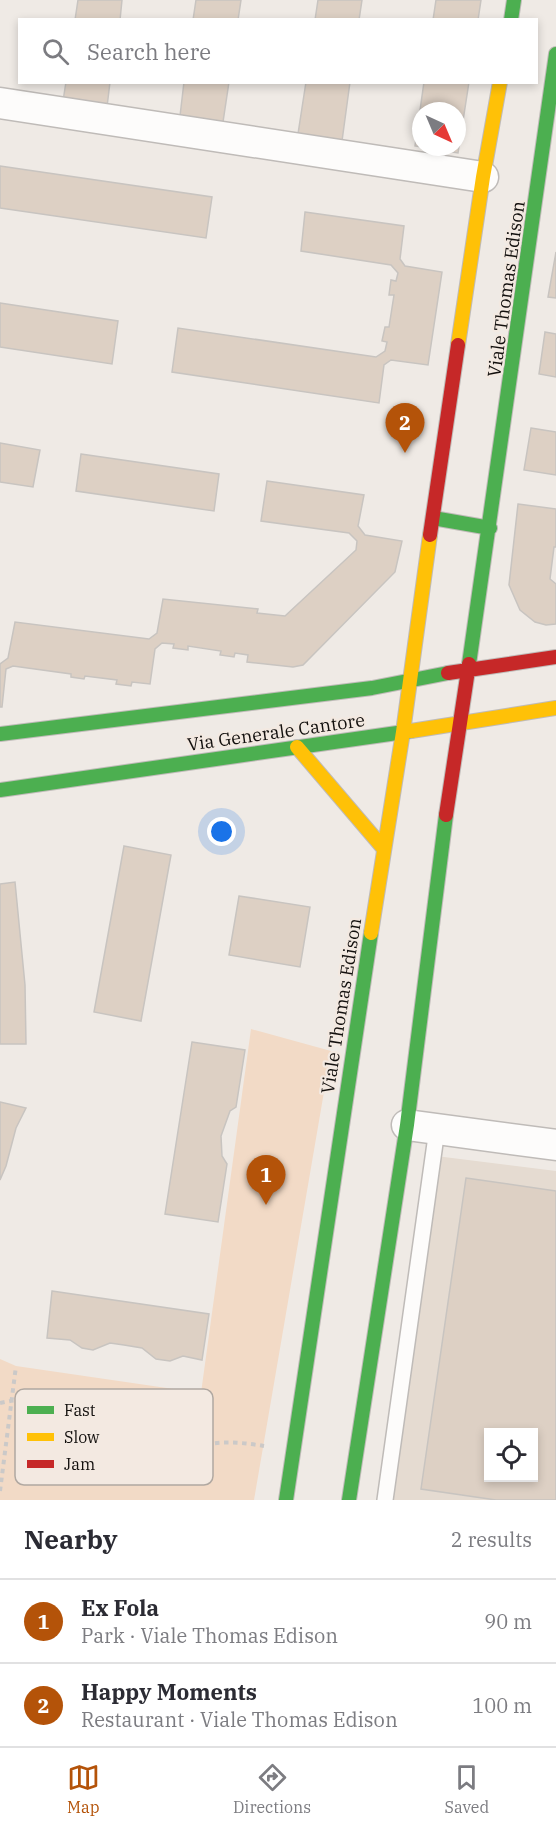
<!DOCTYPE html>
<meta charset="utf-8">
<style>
:root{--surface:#fff;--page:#f2f2f3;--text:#2b2b33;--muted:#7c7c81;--line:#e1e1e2;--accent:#b45309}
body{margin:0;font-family:"IBM Plex Serif",serif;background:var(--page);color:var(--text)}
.controls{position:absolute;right:18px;bottom:18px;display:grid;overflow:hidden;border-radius:0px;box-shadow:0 3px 9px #0003}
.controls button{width:54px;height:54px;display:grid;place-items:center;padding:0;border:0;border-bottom:2px solid var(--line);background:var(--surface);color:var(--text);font:30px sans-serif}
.compass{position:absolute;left:412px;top:102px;width:54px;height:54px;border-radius:50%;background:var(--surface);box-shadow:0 3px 9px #0003;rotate:136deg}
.you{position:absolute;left:222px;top:832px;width:21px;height:21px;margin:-15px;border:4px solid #fff;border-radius:50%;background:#1a73e8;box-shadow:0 0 0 9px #1a73e833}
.badge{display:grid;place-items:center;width:39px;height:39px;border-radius:50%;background:var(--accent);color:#fff;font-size:20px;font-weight:700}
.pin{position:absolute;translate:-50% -50px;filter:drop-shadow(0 2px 3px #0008)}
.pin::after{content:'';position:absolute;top:32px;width:21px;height:18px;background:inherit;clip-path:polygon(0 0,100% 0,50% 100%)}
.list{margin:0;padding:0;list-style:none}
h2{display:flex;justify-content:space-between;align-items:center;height:78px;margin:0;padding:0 24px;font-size:26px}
h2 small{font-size:20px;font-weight:400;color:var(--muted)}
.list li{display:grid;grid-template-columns:39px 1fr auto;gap:18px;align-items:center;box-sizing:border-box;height:84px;padding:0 24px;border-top:2px solid var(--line)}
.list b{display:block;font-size:22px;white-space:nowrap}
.list p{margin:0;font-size:20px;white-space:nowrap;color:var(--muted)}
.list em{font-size:20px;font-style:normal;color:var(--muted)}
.icon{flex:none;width:33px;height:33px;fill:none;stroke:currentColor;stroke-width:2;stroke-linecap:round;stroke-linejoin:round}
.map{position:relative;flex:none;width:556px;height:1500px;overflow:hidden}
.search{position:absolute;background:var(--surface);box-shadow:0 3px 9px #0003;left:18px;right:18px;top:18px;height:66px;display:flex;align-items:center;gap:15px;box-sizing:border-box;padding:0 21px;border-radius:0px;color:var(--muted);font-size:22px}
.sheet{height:246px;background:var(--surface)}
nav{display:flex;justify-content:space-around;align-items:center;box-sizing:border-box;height:84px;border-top:2px solid var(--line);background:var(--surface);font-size:16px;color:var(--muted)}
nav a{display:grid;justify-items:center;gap:3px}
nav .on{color:var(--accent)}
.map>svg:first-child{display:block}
</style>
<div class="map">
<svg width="556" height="1500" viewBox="0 0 556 1500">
<rect width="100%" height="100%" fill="#efeae5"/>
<path fill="#e5dbd1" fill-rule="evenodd" d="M436,1156L556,1171V1500H381ZM488,1432H534V1478H488Z"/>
<path fill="#f2dac6" d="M251,1029L331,1051L254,1500H0V1359L16,1366L201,1393Z"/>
<path fill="#ddd0c4" stroke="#c8c4c0" stroke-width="1.5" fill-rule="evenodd" d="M78,0H122L120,20H75Z
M196,0H241L238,20H193Z
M318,0H362L359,20H315Z
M436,0H481L478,20H433Z
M66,82H110L107,107L63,101Z
M184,82H229L223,122L180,116Z
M306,82H350L342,141L298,134Z
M424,82H469L458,153L415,146ZM421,111H457V147H421Z
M0,166L212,197L206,238L0,208Z
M305,212L404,226L400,259L405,266L442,272L428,365L391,360L384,365L379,403L172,372L178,328L376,357L385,351L387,342L382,341L385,327H389L394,295H389L391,280L396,281L398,273L391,265L301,251Z
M556,252V298L548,297Z
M0,303L118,321L112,364L0,347Z
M545,332L556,334V377L539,374Z
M531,428L556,432V475L524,470Z
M0,443L40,450L33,487L0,482Z
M81,454L219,474L214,511L76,491Z
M267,481L364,495L358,526L365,535L402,541L395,572L303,665L293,667L247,662L248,655L235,653L234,657L220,655L221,651L188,646V650L173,648L174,644L162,643L155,649L150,684L132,682L131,686L116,684L117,680L85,676L84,679L71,677V674L13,666L6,669L2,707H0V664L8,658L15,622L149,639L157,633L163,599L258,609L257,613L285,616L356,550L357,541L349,533L261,521Z
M518,504L556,509V547H554L550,579L556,584V624L546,625L535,622L520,610L509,585Z
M124,846L171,855L141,1021L94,1012Z
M15,882L25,985L26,1044H0V884Z
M239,896L310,907L300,967L229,955Z
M192,1042L245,1050L236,1107L230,1111L221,1136L222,1156L227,1164L218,1222L165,1214Z
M0,1102L26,1108L16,1128L6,1166L0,1180Z
M466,1178L556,1191V1500H496L421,1489ZM488,1432H534V1478H488Z
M52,1291L209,1314L202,1360L183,1356L170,1361L156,1359L142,1348L124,1345L110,1343L93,1350L82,1348L70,1340L47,1338Z"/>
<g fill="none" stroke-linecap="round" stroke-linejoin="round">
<defs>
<path id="lane" d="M385,1500L437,1129"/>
<path id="street" d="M0,103L483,177
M407,1125L556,1145"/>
<path id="fast" d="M511,20L514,0
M433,518L490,528
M469,664L556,54
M0,734L372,688L448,673
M0,790L411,731
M286,1500L371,933
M349,1500L407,1125L446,815"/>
<path id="slow" d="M458,345L483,177L500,82
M411,731L556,708
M297,747L384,849
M371,933L403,732L430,535"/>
<path id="jam" d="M430,535L458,345
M448,673L556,657
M446,815L469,664"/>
</defs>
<use href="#lane" stroke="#bfbbb8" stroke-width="18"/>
<use href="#street" stroke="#bfbbb8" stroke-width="33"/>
<use href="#fast" stroke="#bfbbb8" stroke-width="16"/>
<use href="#slow" stroke="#bfbbb8" stroke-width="16"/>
<use href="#jam" stroke="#bfbbb8" stroke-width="16"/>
<path stroke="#cbc9c8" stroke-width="4" stroke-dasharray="4.5 4.5" stroke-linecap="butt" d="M0,1403C51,1391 78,1412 117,1439C128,1447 139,1456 153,1459C171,1465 192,1448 209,1444C226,1441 247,1443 264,1446
M0,1491L16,1366"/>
<use href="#lane" stroke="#fdfcfb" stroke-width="15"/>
<use href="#street" stroke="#fdfcfb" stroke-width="30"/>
<use href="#fast" stroke="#4caf50" stroke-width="14"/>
<use href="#slow" stroke="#ffc107" stroke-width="14"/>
<use href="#jam" stroke="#c62828" stroke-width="14"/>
</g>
<g text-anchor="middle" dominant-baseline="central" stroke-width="4.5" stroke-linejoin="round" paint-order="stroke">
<g font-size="18" fill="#120f0d" stroke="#f3e9e1">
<text transform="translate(506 289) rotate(-82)">Viale Thomas Edison</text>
<text transform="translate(276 732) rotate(-8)">Via Generale Cantore</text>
<text transform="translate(341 1006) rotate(-81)">Viale Thomas Edison</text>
</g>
</g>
<rect x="15" y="1389" width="198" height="96" rx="9" fill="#f3e9e1" stroke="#b0a8a1" stroke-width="1.5"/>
<rect x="27" y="1406" width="27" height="8" fill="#4caf50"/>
<rect x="27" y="1433" width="27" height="8" fill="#ffc107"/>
<rect x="27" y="1460" width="27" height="8" fill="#c62828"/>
<g font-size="16" fill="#120f0d">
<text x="64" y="1416">Fast</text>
<text x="64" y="1443">Slow</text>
<text x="64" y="1470">Jam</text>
</g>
</svg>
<div class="controls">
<button><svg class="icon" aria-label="locate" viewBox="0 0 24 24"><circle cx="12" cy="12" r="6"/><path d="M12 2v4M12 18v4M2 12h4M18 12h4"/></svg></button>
</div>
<svg class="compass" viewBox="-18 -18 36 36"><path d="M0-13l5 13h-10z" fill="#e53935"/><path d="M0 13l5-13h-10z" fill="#7c7c81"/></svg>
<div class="you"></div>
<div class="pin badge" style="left:266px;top:1205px">1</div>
<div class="pin badge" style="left:405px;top:453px">2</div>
<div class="search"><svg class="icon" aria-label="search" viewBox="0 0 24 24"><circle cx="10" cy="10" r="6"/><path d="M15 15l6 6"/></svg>Search here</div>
</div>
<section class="sheet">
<h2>Nearby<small>2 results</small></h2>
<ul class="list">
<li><span class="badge">1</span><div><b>Ex Fola</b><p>Park · Viale Thomas Edison</p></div><em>90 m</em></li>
<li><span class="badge">2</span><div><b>Happy Moments</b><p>Restaurant · Viale Thomas Edison</p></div><em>100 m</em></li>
</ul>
</section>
<nav>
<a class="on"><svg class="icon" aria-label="map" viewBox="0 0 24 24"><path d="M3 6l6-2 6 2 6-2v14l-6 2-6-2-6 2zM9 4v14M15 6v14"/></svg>Map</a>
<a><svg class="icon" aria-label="directions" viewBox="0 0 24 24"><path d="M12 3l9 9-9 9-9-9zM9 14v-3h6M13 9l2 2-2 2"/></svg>Directions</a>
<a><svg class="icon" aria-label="saved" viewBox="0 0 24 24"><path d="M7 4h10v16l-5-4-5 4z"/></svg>Saved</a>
</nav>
